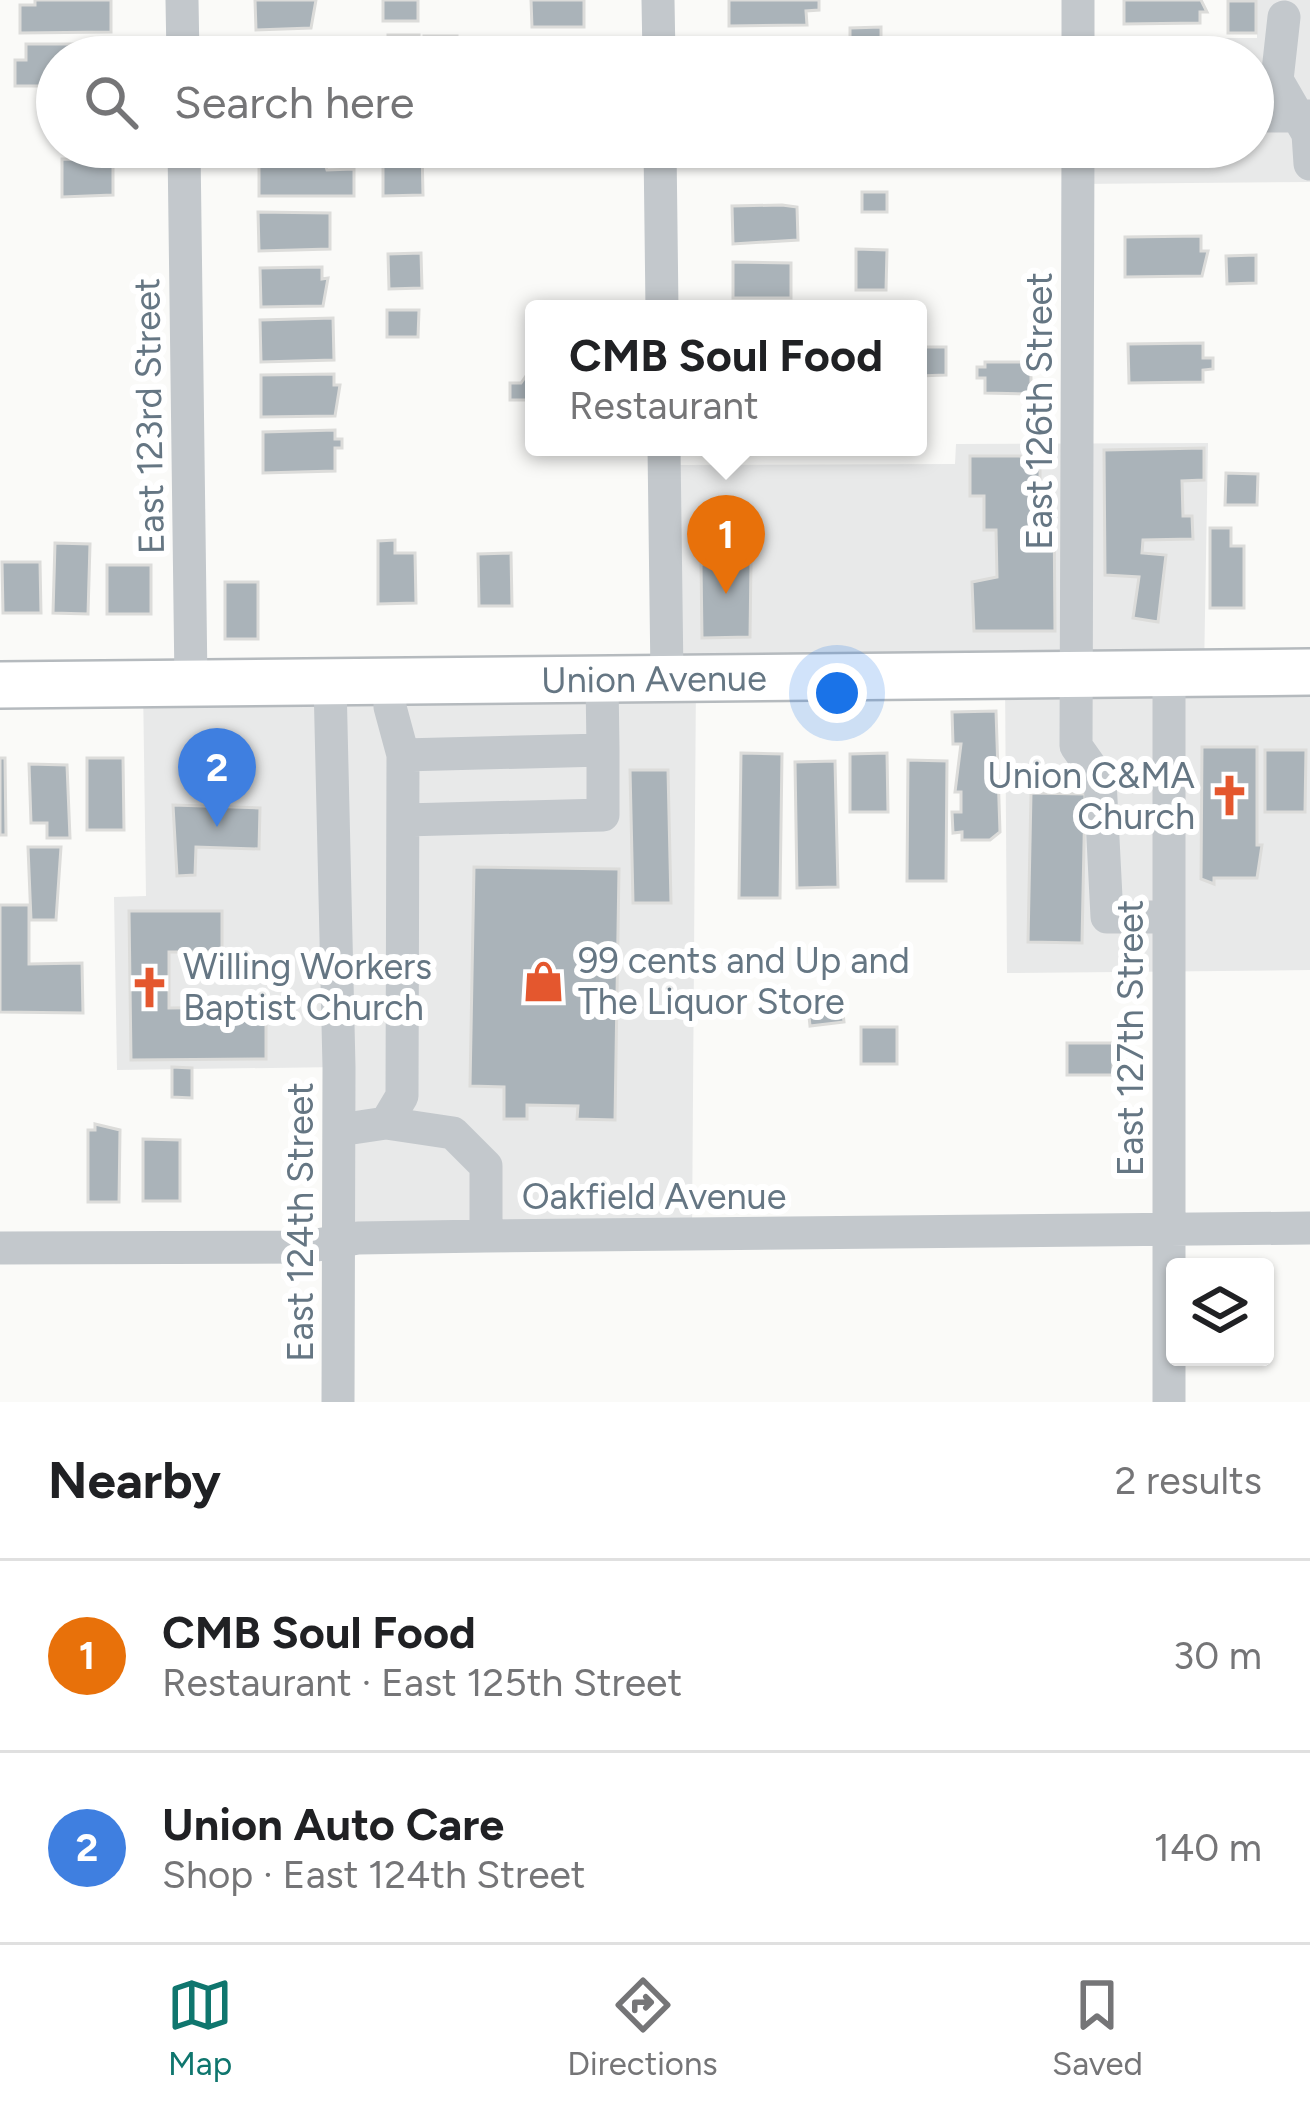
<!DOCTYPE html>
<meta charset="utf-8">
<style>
:root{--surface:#fff;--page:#f6f6f6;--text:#202124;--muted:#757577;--line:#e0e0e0;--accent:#0f766e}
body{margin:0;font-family:Figtree,sans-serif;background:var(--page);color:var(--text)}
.controls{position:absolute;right:36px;bottom:36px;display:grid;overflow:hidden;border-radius:12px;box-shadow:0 3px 9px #0004}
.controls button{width:108px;height:108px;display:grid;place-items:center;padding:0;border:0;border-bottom:3px solid var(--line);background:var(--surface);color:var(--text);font:60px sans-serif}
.you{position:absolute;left:837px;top:693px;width:42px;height:42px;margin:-30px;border:9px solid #fff;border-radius:50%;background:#1a73e8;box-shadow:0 0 0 18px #1a73e833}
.badge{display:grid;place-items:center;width:78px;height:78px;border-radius:50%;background:var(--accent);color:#fff;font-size:39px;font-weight:700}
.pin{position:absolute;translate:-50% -99px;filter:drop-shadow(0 3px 6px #0008)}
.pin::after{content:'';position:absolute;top:63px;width:42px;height:36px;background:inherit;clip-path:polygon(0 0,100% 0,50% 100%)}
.popup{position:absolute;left:525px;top:300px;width:402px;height:156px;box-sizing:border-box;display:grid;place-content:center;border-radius:12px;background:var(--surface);filter:drop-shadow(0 3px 9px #0005);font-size:39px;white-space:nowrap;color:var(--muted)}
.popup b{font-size:45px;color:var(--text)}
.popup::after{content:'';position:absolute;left:50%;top:100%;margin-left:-24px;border:24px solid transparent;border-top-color:var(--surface)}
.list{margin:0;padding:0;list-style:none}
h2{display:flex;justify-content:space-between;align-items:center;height:156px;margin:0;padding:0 48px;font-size:51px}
h2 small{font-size:39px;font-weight:400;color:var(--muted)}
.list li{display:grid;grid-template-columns:78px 1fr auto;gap:36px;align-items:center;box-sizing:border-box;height:192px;padding:0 48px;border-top:3px solid var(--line)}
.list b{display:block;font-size:45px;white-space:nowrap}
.list p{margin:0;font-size:39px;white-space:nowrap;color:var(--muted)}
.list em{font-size:39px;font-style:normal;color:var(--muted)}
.icon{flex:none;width:66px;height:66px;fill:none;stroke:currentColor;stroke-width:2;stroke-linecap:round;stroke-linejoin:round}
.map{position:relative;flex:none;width:1310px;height:1402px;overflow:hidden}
.search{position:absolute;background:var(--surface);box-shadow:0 3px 9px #0004;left:36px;right:36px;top:36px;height:132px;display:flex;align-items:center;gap:30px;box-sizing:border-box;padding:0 42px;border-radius:66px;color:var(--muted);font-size:45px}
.sheet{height:540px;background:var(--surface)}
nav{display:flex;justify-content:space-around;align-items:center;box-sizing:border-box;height:168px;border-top:3px solid var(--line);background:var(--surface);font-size:33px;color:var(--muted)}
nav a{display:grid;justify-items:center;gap:6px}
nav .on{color:var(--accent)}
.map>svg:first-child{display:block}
</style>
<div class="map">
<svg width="1310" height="1402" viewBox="0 0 1310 1402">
<rect width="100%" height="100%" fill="#fafaf8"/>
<path fill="#e8e9e9" d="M1257,0H1310V182L1078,184V147H1253V57H1078V38H1257Z
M1208,443L1204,672H1310V970L1007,973L1005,675L696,678L692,1235L338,1242L339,1067L117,1070L114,897L146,896L143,684L667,678L664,465L955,464L956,444Z"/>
<path fill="#aab3b9" stroke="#dcdcda" stroke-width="3" d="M35,0H111V32L20,33V5H35Z
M255,0H316L311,28L256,30Z
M383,0H418V21H383Z
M531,0H584V27H532Z
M729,0H819V10L806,11L807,25L729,26Z
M1124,0H1201L1207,12H1200V23L1124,24Z
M1228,1H1256V33H1228Z
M881,27V52L850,53V28Z
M388,35H419V57H388Z
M424,36H457V57H424Z
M585,43V57H493V45Z
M26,44H113V57H57V86H15V60H26Z
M790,44V57H731V45Z
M322,47V57H256V48Z
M383,147H422L423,195L383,196Z
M307,154H322L327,170L354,169V196H259V160L307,159Z
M62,159L113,160V195L62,197Z
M862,192H887V212H862Z
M782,205L797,207L798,240L733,244L732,206Z
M258,212L330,213V249L259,251Z
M1201,236V251H1208L1202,276L1125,277V237Z
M856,249L887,250L886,290H856Z
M421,253L422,288L389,289L388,254Z
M1256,255V283L1227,284L1226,256Z
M733,262L791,263V298H733Z
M322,267V279L328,278L323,306L261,307L260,268Z
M387,310H419L418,337H387Z
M333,318L334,360L261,362L260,320Z
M1203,343V358H1213V369L1203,370V382L1129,383L1128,344Z
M918,347H946V375L918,376Z
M985,362H1031V394L985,393V378H977V367H985Z
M334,374V385H340L335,416L261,417V375Z
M526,376H534V413H527V400H510V383H521Z
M335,430V439H342V448H335V471L263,473V432Z
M1204,448V480L1182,481L1183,516H1192L1193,539L1143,540L1142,553L1166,555L1158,622L1133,618L1139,577L1105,575L1104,450Z
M970,456H1020L1040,470V501H1054L1055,631H974L972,582L997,577L996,530H984V496H970Z
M1226,473L1258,474L1257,505H1225Z
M1210,528H1231V546H1244V608H1210Z
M395,540V553H415L416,603L378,604V541Z
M55,543L90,544L88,614L53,613Z
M511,553L512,606H479L478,554Z
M2,562H40L41,613H3Z
M751,563L750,637L702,638L701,564Z
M107,565H151V614H107Z
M225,582H258V639H225Z
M996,711L1000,832L990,840H962V832L953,833L952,812H961V792H955L961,744H953L952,712Z
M1202,747H1257V845H1262L1257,878H1214V884L1201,879Z
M1265,750H1306L1305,812H1265Z
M741,753L782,754L780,898H739Z
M887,753L888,812H850V754Z
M0,758H5L6,835H0Z
M87,758H123L124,830H87Z
M908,760L947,761L946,881H907Z
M835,761L838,887L797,888L795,762Z
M29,764L67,765L70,838H47V823H31Z
M630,770H668L671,903H633Z
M1031,793L1085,794L1082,943L1028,942Z
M173,805L260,808L259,849L196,847L195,875L177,876Z
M28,847H61L56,920H31Z
M474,867L619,869L615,1120L577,1119L578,1106L527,1105V1119H504V1087L470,1086Z
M0,905H29V964L82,963L83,1013L0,1012Z
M129,911H222V952H169V1008L266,1007V1059L131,1060Z
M841,994L844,1022L810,1026L807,997Z
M861,1027H897V1064H861Z
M1067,1043H1113V1075H1067Z
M172,1067L192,1068V1098L172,1097Z
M95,1124L120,1130L119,1202H88V1130H95Z
M143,1139L180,1140V1201H143Z"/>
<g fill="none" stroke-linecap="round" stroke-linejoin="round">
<defs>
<g id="major">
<path id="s1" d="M0,685L1310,672"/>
</g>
</defs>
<use href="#major" stroke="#b5babe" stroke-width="50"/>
<path stroke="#c3c8cc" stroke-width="33" d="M182,0L183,57
M658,0L659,57
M1078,0V57
M1284,17L1277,80L1308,134L1310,164
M1253,116H1310
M184,147L191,683
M660,147L662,309
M1078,147L1076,746L1100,780L1107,917H1169
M664,447L667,678
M1169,673V1402
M390,681V707L403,755L603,750L602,679
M330,682L339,1067L338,1402
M404,820L603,815V750
M386,1123L453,1133L486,1166V1236
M339,1130L386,1123L402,1096L403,755
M0,1248L305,1247L358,1238L486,1236L1310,1228"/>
<use href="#major" stroke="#fff" stroke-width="45"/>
</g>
<defs>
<symbol id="church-bare" viewBox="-9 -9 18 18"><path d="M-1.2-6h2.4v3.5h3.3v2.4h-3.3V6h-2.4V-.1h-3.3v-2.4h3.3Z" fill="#e4572e" stroke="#fff" stroke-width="2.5" paint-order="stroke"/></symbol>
<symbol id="shop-bare" viewBox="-9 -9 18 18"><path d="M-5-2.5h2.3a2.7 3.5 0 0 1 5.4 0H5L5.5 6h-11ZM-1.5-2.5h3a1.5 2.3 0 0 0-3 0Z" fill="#e4572e" stroke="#fff" stroke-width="2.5" paint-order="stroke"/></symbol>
</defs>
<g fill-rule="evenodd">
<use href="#church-bare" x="1200" y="766" width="59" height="59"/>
<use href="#shop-bare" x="514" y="952" width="59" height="59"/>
<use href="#church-bare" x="120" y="958" width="59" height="59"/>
</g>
<g text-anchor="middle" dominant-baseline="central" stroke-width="12" stroke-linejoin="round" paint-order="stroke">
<g font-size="36" fill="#657683" stroke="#fff">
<text transform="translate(1039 411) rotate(-90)">East 126th Street</text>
<text transform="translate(149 416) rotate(-91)">East 123rd Street</text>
<text stroke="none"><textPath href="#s1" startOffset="654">Union Avenue</textPath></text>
<text transform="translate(1130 1038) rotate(-90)">East 127th Street</text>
<text x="654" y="1196">Oakfield Avenue</text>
<text transform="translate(300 1222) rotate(-90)">East 124th Street</text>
</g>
<g font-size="36" fill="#657683" stroke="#fff" text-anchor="start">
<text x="1195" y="775" text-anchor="end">Union C&amp;MA<tspan x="1195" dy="41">Church</tspan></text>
<text x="578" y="960">99 cents and Up and<tspan x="578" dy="41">The Liquor Store</tspan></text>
<text x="183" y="966">Willing Workers<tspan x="183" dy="41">Baptist Church</tspan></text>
</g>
</g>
</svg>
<div class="controls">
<button><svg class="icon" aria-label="layers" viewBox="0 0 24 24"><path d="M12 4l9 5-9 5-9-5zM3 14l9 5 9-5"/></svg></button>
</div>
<div class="you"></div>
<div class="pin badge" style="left:726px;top:594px;background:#e8710a">1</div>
<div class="popup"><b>CMB Soul Food</b>Restaurant</div>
<div class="pin badge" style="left:217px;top:827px;background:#3f7fe0">2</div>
<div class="search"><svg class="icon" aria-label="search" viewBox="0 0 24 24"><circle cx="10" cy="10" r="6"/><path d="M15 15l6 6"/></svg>Search here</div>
</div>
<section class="sheet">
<h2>Nearby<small>2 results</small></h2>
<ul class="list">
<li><span class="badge" style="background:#e8710a">1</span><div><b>CMB Soul Food</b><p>Restaurant · East 125th Street</p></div><em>30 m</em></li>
<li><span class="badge" style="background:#3f7fe0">2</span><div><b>Union Auto Care</b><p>Shop · East 124th Street</p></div><em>140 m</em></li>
</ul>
</section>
<nav>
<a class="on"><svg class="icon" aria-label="map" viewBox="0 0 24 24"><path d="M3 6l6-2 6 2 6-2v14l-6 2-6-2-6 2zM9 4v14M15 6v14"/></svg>Map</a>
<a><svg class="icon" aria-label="directions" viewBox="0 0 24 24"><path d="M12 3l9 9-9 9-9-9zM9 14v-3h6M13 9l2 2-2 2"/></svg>Directions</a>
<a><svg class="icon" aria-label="saved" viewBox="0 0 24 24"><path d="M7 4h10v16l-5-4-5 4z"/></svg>Saved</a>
</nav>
